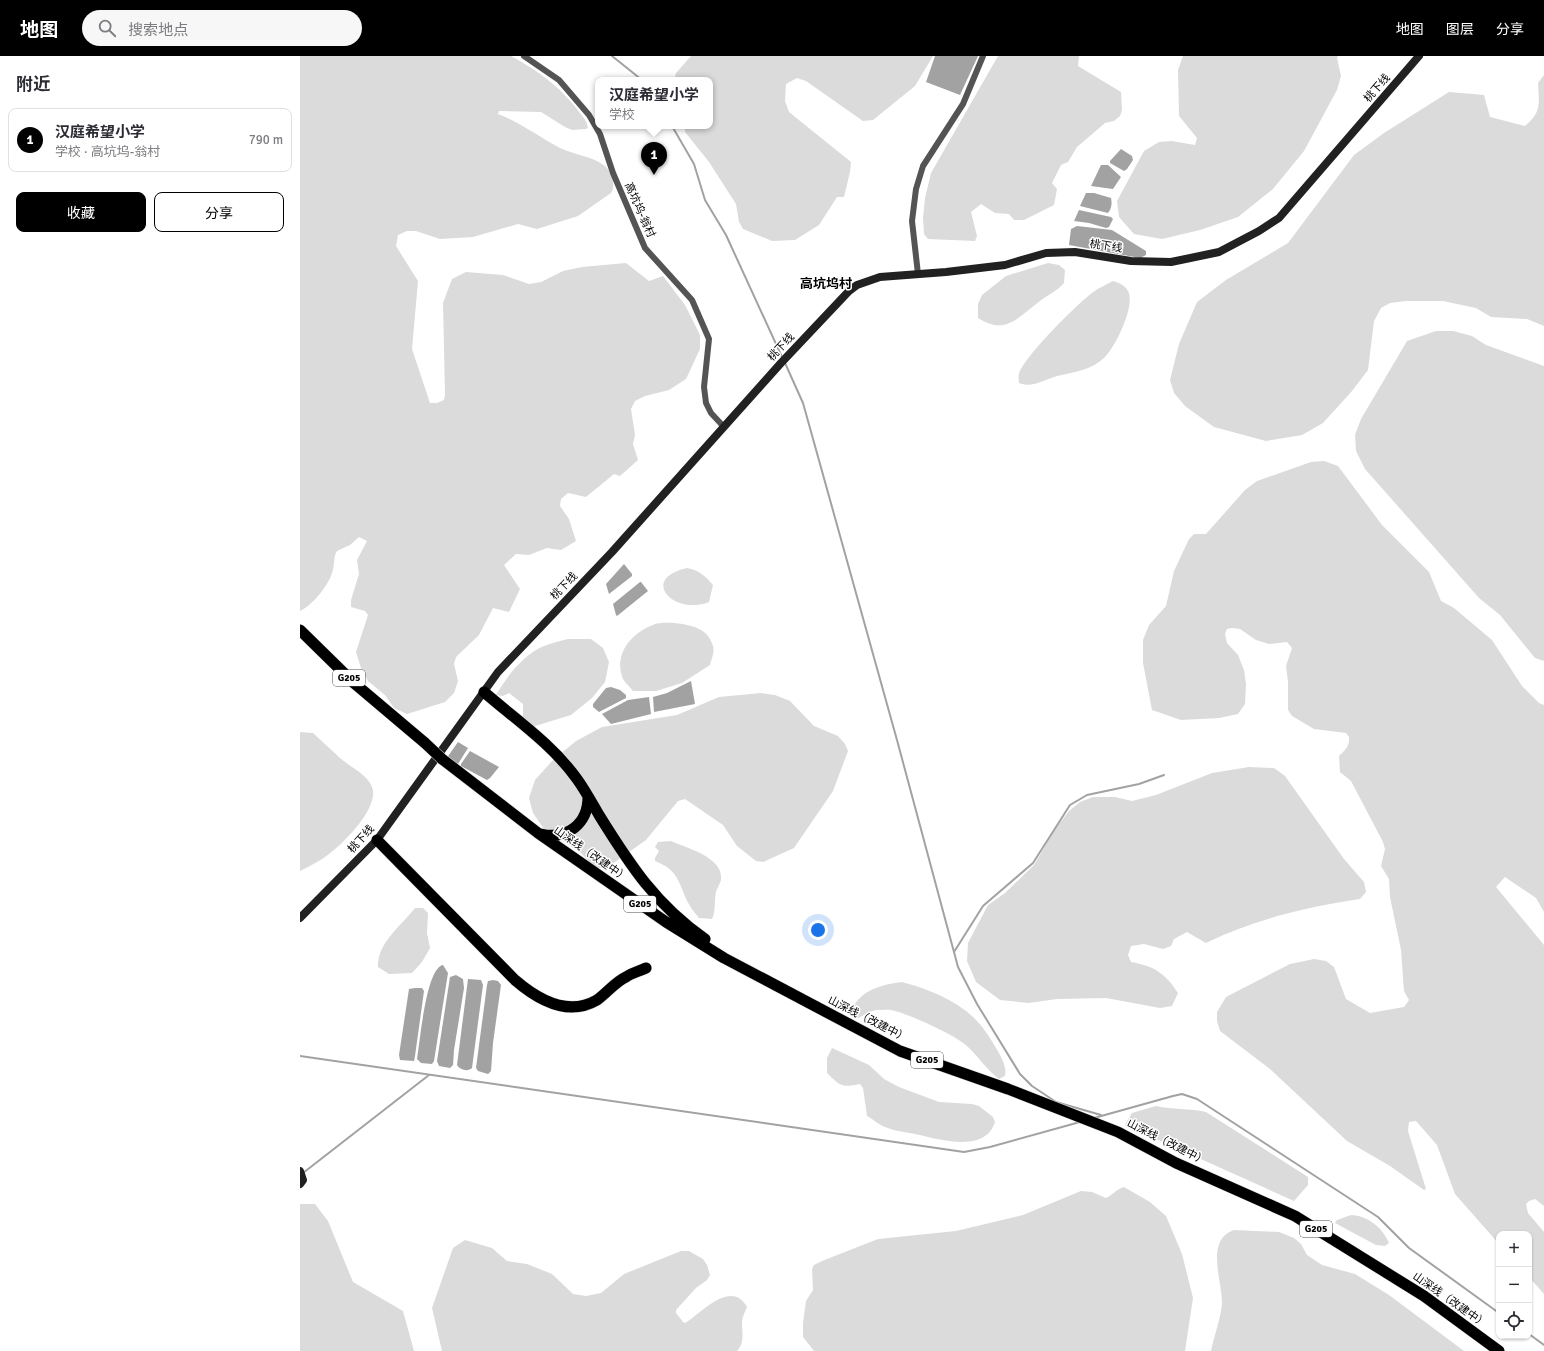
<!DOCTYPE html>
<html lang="zh">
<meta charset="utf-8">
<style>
:root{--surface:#fff;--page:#f7f7f7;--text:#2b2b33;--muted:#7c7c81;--line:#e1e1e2;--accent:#000}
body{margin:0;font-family:Signika,"Noto Sans SC",sans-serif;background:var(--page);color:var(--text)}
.controls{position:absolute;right:12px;bottom:12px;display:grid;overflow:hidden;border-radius:8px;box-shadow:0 1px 3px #0004}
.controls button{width:36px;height:36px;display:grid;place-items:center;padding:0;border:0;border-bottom:1px solid var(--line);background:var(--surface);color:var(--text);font:20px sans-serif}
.you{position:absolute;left:518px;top:874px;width:14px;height:14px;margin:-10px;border:3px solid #fff;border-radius:50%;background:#1a73e8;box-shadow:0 0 0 6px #1a73e833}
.badge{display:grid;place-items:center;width:26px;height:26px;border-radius:50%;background:var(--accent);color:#fff;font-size:13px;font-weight:700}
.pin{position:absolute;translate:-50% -33px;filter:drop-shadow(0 1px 2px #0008)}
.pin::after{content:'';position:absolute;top:21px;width:14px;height:12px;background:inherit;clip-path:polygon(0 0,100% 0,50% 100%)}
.popup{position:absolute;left:295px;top:21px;width:118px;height:52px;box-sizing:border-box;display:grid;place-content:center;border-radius:8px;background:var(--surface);filter:drop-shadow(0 1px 3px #0005);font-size:13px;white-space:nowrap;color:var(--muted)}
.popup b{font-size:15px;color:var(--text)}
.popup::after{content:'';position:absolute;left:50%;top:100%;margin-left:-8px;border:8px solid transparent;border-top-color:var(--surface)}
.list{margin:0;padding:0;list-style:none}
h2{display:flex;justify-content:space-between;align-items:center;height:52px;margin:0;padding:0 16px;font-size:17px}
h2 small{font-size:13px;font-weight:400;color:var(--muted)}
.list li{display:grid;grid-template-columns:26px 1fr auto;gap:12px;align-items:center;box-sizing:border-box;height:64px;margin:0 8px 8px;padding:0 8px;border:1px solid var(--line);border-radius:8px}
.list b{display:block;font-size:15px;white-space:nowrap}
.list p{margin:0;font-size:13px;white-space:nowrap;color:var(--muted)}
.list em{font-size:13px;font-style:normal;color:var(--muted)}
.actions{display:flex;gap:8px;padding:12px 16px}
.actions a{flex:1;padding:9px 0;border:1px solid var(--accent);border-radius:8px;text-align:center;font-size:14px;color:var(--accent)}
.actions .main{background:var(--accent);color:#fff}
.icon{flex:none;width:22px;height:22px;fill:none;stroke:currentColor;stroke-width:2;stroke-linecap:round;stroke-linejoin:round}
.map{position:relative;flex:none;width:1244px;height:1295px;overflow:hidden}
header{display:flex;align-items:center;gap:24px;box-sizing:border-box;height:56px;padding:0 20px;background:var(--accent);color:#fff}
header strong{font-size:19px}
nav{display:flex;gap:22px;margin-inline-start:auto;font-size:14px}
.search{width:280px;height:36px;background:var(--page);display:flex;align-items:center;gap:10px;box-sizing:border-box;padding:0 14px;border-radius:22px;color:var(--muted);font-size:15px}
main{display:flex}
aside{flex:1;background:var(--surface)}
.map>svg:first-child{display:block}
</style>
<header>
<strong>地图</strong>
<div class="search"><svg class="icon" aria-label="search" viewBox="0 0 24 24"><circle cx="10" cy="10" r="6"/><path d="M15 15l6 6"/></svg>搜索地点</div>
<nav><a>地图</a><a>图层</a><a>分享</a></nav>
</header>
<main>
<aside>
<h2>附近<small></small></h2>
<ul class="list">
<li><span class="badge">1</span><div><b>汉庭希望小学</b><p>学校 · 高坑坞-翁村</p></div><em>790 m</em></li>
</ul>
<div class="actions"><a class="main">收藏</a><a>分享</a></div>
</aside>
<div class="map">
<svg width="1244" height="1295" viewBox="0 0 1244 1295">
<rect width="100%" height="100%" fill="#fff"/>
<path fill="#dbdbdb" d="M0,0H211C238,15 258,29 277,53C281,59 287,64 288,72L286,73L272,74L265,71L241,56L199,55L198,58C223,68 237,80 260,92C274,99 293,100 305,110C312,116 316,130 311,137L278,160L237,173L218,168L173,181L140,183L116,175H107L98,179L96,190L118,225L112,293L130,347H137L144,344L145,339L143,247L152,223L166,216L203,219L229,228L241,226L263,215L282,211L326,207L349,225L363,220L385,249L400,279V293L386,323L369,334L345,340L335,345L331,353L335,379L333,388L338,404L320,420L314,418L286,441L268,437L261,443L260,450L269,463L276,485L261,494L247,492L229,499L216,498L204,509L220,533L209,556L193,552L179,579L156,601L154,608L158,625L154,637L145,646L107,658L94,652L85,639L68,625L61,612L56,596L68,559L65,555L51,551V544L59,518L57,504L67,485L59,481L50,489L37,495C33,502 35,506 33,513C31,527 12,550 0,555Z
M391,0H633L615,30L573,64L563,65L506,25L497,22L486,28L485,45L489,56L551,106L550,116L544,141H537L519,169L495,184L472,185L443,173L439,166L436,148L409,106L385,76V70H410V24H374L376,17Z
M698,0H779L778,10L821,36L822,54L820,60L814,65L805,67L777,91L768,106L761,109L752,127L757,133L754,149L724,164H714L709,158L695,157L681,148L671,156L677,180L675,185L628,183L624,178L623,162L625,142L631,117Z
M883,0H1038L1037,2L1041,20L1037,34L1004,95L973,133L938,161L900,174L862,183L834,178L819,161L817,145L844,95L859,86L872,85L895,89L897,82L879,60L878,14Z
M1244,19V270L1227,263L1191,261L1176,252L1143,245H1106L1090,247L1081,252L1074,265L1068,314L1052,335L1023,367L1002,379L966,385L914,371L885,350L874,337L870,324L879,288L897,246L926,224L988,187L1054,99L1084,77L1149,36L1184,39L1190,61L1225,70C1242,56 1239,47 1238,27Z
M748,207L759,209L765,214L764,227C756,236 749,238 740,245C718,261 706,280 678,262V248L682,239L706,220Z
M813,225C819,227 825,229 828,235C836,249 815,292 804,302C790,315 772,316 754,321C742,325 731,332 719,327C719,324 718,321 719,318C723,302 777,248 792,237C798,232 806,229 813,225Z
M1136,275H1153L1172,280L1186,289L1244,310V605L1235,602L1200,559L1179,542L1065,413L1056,395L1055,379L1061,363L1107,285Z
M1024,405L1038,410L1082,469L1129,516L1141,545L1154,552L1192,584L1222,630L1239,647L1244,649V856L1236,842L1205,821L1196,831L1244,889V1150L1235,1143L1229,1145L1226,1148L1228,1157L1244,1176V1238L1229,1221V1178H1199V1188L1155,1138L1137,1089L1116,1065L1109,1066L1108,1075L1126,1133L1124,1134L1090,1110L1047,1085L970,1013L920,975L917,965V956L926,941L990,908L1014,903L1026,905L1034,911L1046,943L1070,957L1104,951L1109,944L1104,935L1101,894L1090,841L1089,823L1081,810L1085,793L1083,786L1051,725L1040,716L1039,700C1045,694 1050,690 1049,681L1046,677L1014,673L992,660L988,654V626L986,610L992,592L987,586L969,588L956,584L940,573L932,572L927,573L925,578L927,587L938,599L944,614L946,628L945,648L938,658L919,662L881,664L852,654L843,607V584L849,569L866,550L874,515L889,483L894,478H906L945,434L957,425L1011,406Z
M387,512C399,514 405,520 413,529L409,546C375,560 338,523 387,512Z
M375,567C391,569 408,572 413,590C415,596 411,604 410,609L382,627L356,635H333C330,631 325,627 323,623C313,599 331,577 353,569C359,566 368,567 375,567Z
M268,583H291L303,592L309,606L305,626L292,642L271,659L232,671L223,662V648L209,637L203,640L196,639C207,620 223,599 244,590C251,587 260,585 268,583Z
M461,637L475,639L490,645L514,670L538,680L545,688L548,695L533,735L494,792L463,806L456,805L437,790L423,769L385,743L378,745L346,784L308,811L296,812L281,797L244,773L233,757L229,742L235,724L253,704L276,685L302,671L377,659L419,641Z
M0,676L13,677C22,685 31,694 40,702C50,711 67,718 72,731C80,751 44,787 29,798C20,805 10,810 0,815Z
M949,711L974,712L985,720L1044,803L1064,826L1066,836L1060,843C1007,851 955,863 906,887L887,876L874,883L871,890L863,893L844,888L831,890L828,899L831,906C854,910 865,917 878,937L872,950L860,952L806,942L757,943L729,947L700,944L676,926L667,905L668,887L688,849L705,837L734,809L756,772L769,755L780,746L793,741H815L832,745L856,739L912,717Z
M371,785C386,792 424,801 421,824C420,828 417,832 416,836C414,845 416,854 412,863L399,862C396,858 392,854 390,850C378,829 381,815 355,805V802L359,795L355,791L358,786Z
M115,852H123L128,857L127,877L130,892L122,906L112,917L89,918L78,911C77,887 101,870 115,852Z
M602,926C628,933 657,944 676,964C684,972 690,982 696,992C701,1000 707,1011 705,1020L699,1023C686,1013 679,1001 667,990C655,979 611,959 595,955C590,953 583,954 577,954C568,955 563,961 555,963L551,960C555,935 580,929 602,926Z
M532,992L569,1009L584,1023L599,1031L639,1046L672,1048L679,1050L693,1061L695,1066C685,1098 638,1083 615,1078C606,1076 594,1075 585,1071C579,1069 573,1063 567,1060L563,1032L560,1028C542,1032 540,1030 527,1017V1002Z
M856,1050C873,1054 890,1052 906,1056L1008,1121V1129L994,1145L825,1069L832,1057Z
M824,1131L850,1146L866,1160L882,1198L893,1242L885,1295H514L503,1281V1267L506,1245L513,1234L512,1213L514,1209L522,1205L578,1183L656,1175L723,1159L781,1135L792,1136L806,1142C813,1139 816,1133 824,1131Z
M0,1148H15L28,1165L53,1226L103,1255L114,1295H0Z
M1051,1159C1068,1160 1082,1171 1089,1187L1085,1190L1076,1189L1035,1167L1037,1164Z
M934,1174L979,1176L994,1182L1001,1188L1007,1199L1022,1209L1055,1218L1089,1239L1164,1295H911C914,1280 921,1262 922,1247C922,1224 905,1184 934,1174Z
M165,1184L192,1192L207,1205L227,1208L252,1218L273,1238L286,1240L301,1237L324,1218L381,1195H389L403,1203L407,1209L410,1219L407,1224L396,1232L376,1254V1257L384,1267L387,1266C404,1254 432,1224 447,1251C445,1256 442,1261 442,1267C442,1277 445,1286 437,1295H142L132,1252L153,1192Z"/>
<path fill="#a2a2a2" d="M635,0H678L660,39L626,26Z
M821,93L832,100L833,104L827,113L824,115L810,107V105Z
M801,109H808L821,121L813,133L791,130Z
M786,137H794L811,142C812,147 812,152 808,157L780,150Z
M779,154L811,161L813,163L809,171L806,172L789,167L774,165Z
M777,170L812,174L846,195V199L840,202L769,189L771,173Z
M324,508L332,518V520L309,538L306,528Z
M340,526H341L348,535L317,560L316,559L313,548Z
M391,625L395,648L354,656L353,641L367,637Z
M311,631L320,634L326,639V642L299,656L293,651V648L306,632Z
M349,641L351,658L311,668L302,658L328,644Z
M158,686L168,692L158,708L146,703Z
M170,695L199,711L190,722L187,724L161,710V708Z
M143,909L148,917L134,1005L132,1008L121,1007L117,1003C120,986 126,912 143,909Z
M156,919L163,923L164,932L154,994L153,1009L150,1012L139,1010L137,1005L150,921Z
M168,923L181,924L183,929L172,1012C168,1016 160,1014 157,1009Z
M193,924L198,925L201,929L193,987L191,1015L188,1018L178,1015L176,1012L187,929L188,925Z
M115,932H122L124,935L115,1000L114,1005L100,1004L99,999L109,933Z"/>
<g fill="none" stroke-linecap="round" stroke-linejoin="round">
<path stroke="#a2a2a2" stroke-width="2" d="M312,0L342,24
M372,70L394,108L405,144L426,179L482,301
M485,307L503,347L597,684L658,911L677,948L720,1018L732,1030L756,1046L801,1059
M654,896L683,850L733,807L770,749L787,739L839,728L864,719
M0,1000L664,1096L690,1091L780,1066
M794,1062L873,1040L882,1038L897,1043L1078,1161L1109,1192L1199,1257
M3,1117L129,1019
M1229,1278L1244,1289"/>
<defs>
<path id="highway" d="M0,574L54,627L125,687
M184,636C215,663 252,688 277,723C285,734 292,747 299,759C330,809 356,849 405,883
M142,703L238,777L366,866L424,902L600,995L708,1033L818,1076L876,1107L995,1160L1124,1240L1199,1295
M241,778C267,784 288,768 288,741
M77,784L215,924C237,943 268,961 297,944C307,937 315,926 326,921C332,917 340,915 346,912"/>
</defs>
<use href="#highway" stroke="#dbdbdb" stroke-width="12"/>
<path stroke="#545454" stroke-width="6" d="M224,0L259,24L289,59L300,78L313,117L345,192L392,244L409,283L404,331L406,347L411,357L424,371
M618,218L612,165L616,133L623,110L663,48L683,0"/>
<path stroke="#212121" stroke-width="8" d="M0,862L77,784L198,616L312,496L481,307L549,235L557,229L580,221L646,216L705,209L746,197L775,196L831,205L871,206L919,196L959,175L979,162L1119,0
M0,1115L3,1124L0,1128"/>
<use href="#highway" stroke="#000" stroke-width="11"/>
<defs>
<path id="highway-bridge" d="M125,687L142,703"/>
</defs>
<use href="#highway-bridge" stroke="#dbdbdb" stroke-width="12" stroke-linecap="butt"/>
<use href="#highway-bridge" stroke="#000" stroke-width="11"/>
</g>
<g text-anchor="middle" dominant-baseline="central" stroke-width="3" stroke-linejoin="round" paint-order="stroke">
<g fill="#fff" stroke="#4c4c4c" stroke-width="1">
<rect x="33" y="614" width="32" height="16" rx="3"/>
<rect x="324" y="840" width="32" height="16" rx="3"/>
<rect x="611" y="996" width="32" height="16" rx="3"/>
<rect x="1000" y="1165" width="32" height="16" rx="3"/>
</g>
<g font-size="10" font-weight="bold" fill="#000">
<text x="49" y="622">G205</text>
<text x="340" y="848">G205</text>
<text x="627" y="1004">G205</text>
<text x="1016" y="1173">G205</text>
</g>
<g font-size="11" fill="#000" stroke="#fff">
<text transform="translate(1077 32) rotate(-49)">桃下线</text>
<text transform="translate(340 154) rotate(66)">高坑坞-翁村</text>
<text transform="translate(806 190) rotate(9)">桃下线</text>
<text transform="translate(481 291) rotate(-47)">桃下线</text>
<text transform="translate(264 530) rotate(-46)">桃下线</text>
<text transform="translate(61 783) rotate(-48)">桃下线</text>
<text transform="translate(291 798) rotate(35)">山深线（改建中）</text>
<text transform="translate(568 963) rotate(27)">山深线（改建中）</text>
<text transform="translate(867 1086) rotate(27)">山深线（改建中）</text>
<text transform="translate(1150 1244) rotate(35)">山深线（改建中）</text>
</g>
<g font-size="13" font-weight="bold" fill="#000" stroke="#fff">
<text x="526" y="228">高坑坞村</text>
</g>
</g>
</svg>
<div class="controls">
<button>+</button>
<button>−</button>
<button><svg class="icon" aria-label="locate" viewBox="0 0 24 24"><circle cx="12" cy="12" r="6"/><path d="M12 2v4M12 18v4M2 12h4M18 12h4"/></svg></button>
</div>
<div class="you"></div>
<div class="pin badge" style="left:354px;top:119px">1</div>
<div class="popup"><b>汉庭希望小学</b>学校</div>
</div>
</main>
